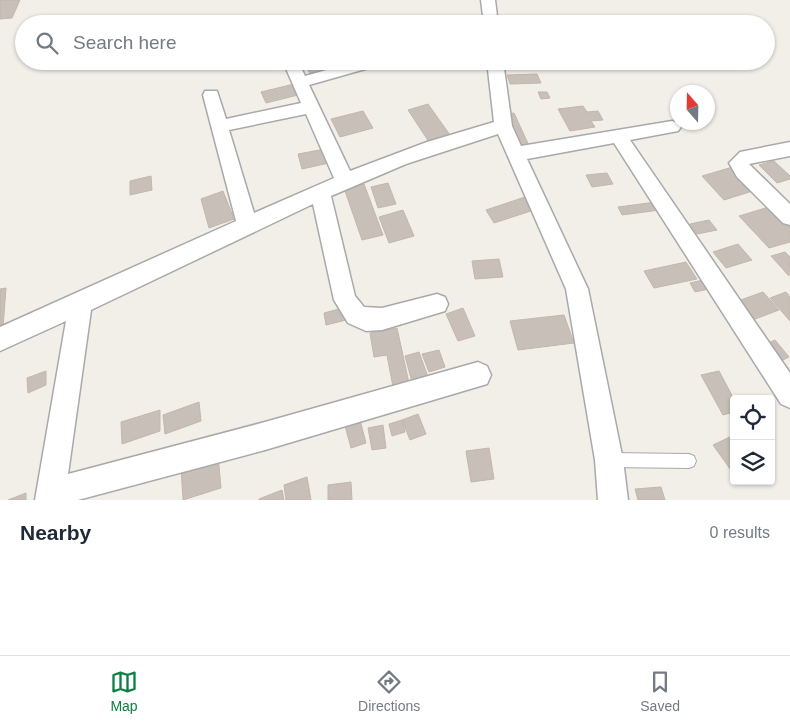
<!DOCTYPE html>
<style>
:root{--surface:#fff;--page:#f2f2f3;--text:#1f2937;--muted:#747a83;--line:#e0e1e3;--accent:#0b8043}
body{margin:0;font-family:Arial,sans-serif;background:var(--page);color:var(--text)}
.controls{position:absolute;right:15px;bottom:15px;display:grid;overflow:hidden;border-radius:5px;box-shadow:0 1px 4px #0004}
.controls button{width:45px;height:45px;display:grid;place-items:center;padding:0;border:0;border-bottom:1px solid var(--line);background:var(--surface);color:var(--text);font:25px sans-serif}
.compass{position:absolute;left:670px;top:85px;width:45px;height:45px;border-radius:50%;background:var(--surface);box-shadow:0 1px 4px #0004;rotate:340deg}
.list{margin:0;padding:0;list-style:none}
h2{display:flex;justify-content:space-between;align-items:center;height:65px;margin:0;padding:0 20px;font-size:21px}
h2 small{font-size:16px;font-weight:400;color:var(--muted)}
.icon{flex:none;width:28px;height:28px;fill:none;stroke:currentColor;stroke-width:2;stroke-linecap:round;stroke-linejoin:round}
.map{position:relative;flex:none;width:790px;height:500px;overflow:hidden}
.search{position:absolute;background:var(--surface);box-shadow:0 1px 4px #0004;left:15px;right:15px;top:15px;height:55px;display:flex;align-items:center;gap:12px;box-sizing:border-box;padding:0 18px;border-radius:28px;color:var(--muted);font-size:19px}
.sheet{height:155px;background:var(--surface)}
nav{display:flex;justify-content:space-around;align-items:center;box-sizing:border-box;height:70px;border-top:1px solid var(--line);background:var(--surface);font-size:14px;color:var(--muted)}
nav a{display:grid;justify-items:center;gap:2px}
nav .on{color:var(--accent)}
.map>svg:first-child{display:block}
</style>
<div class="map">
<svg width="790" height="500" viewBox="0 0 790 500">
<rect width="100%" height="100%" fill="#f2efe9"/>
<path fill="#c7bfb8" stroke="#c4b6ab" d="M0,0H20L12,18L0,19Z
M303,61H323L328,69L310,74Z
M537,74L541,83L510,84L507,75Z
M294,84L298,95L266,103L261,92Z
M538,92H547L550,98L541,99Z
M428,104L450,135L429,142L408,110Z
M583,106L587,112L598,111L603,120L591,121L595,127L570,131L558,109Z
M363,111L373,128L340,137L331,119Z
M514,113L531,150L521,151L504,114Z
M325,149L329,163L302,169L298,154Z
M774,161L790,176V179L777,183L759,165Z
M736,166L759,189L724,200L702,176Z
M607,173L613,184L592,187L586,175Z
M151,176L152,190L130,195V181Z
M388,183L396,204L378,208L371,187Z
M364,184L383,235L362,240L344,188Z
M223,191L234,219L209,228L201,199Z
M525,197L534,210L494,223L486,210Z
M656,202L660,210L622,215L618,207Z
M772,206L790,225V242L769,248L739,216Z
M403,210L414,236L389,243L379,217Z
M709,220L717,230L697,234L690,224Z
M738,244L752,260L726,268L713,252Z
M785,252L790,257L789,276L771,256Z
M499,259L503,277L475,279L472,261Z
M686,262L697,279L654,288L644,271Z
M703,280L709,289L695,292L690,283Z
M6,288L3,327L0,328V289Z
M763,292L779,310L750,321L735,302Z
M786,292L790,297V321L770,298Z
M343,308L346,320L326,325L324,313Z
M463,308L475,336L458,341L446,314Z
M564,315L574,343L518,350L510,321Z
M397,328L409,383L393,387L387,355L374,357L370,333Z
M775,340L789,357L779,362L764,345Z
M439,350L445,367L429,372L422,354Z
M419,352L428,377L412,382L405,356Z
M46,371V385L28,393L27,378Z
M719,371L734,399V412L723,415L701,375Z
M199,402L201,421L165,434L163,415Z
M160,410V431L122,444L121,422Z
M418,414L426,434L410,440L402,420Z
M359,416L366,443L351,448L344,422Z
M402,420L405,432L392,436L389,424Z
M383,425L386,448L372,450L368,428Z
M734,435V472L733,473L713,445Z
M489,448L494,479L471,482L466,451Z
M218,455L221,488L183,500L181,467Z
M307,477L311,500H286L284,485Z
M351,482L352,500H328V485Z
M661,487L665,500H638L635,489Z
M282,490L284,500H259V499Z
M26,493V500H8Z"/>
<g fill="none" stroke-linecap="round" stroke-linejoin="round">
<defs>
<path id="lane" d="M610,453L689,454L694,456L696,461L694,466L689,468L610,467L605,465L603,460L605,455Z"/>
<path id="street" d="M481,0H495L498,24H484Z
M286,61H298L305,76L359,61H386L383,64L309,85L350,171L427,142L494,122L487,61H503L512,126L521,146L672,121L678,123L681,127L678,131L630,140L790,373V408L781,404L614,143L527,159L588,289L623,460L628,500H598L595,460L566,289L498,134L406,164L331,196L355,296L364,307L382,308L437,294L445,297L448,304L445,311L382,330L366,331L348,323L334,300L313,204L91,310L68,474L265,422L478,362L487,366L491,375L487,384L265,450L78,500H35L66,321L0,351V327L236,221L203,95L205,91H217L226,119L301,103L284,64ZM306,114L334,178L254,213L229,130Z
M790,142V156L749,164L790,204V225L783,223L737,177L729,163L740,152Z"/>
</defs>
<use href="#lane" stroke="#a9a9a9" stroke-width="2"/>
<use href="#street" stroke="#a9a9a9" stroke-width="3"/>
<use href="#lane" fill="#fff" fill-rule="evenodd"/>
<use href="#street" fill="#fff" fill-rule="evenodd"/>
</g>
</svg>
<div class="controls">
<button><svg class="icon" aria-label="locate" viewBox="0 0 24 24"><circle cx="12" cy="12" r="6"/><path d="M12 2v4M12 18v4M2 12h4M18 12h4"/></svg></button>
<button><svg class="icon" aria-label="layers" viewBox="0 0 24 24"><path d="M12 4l9 5-9 5-9-5zM3 14l9 5 9-5"/></svg></button>
</div>
<svg class="compass" viewBox="-18 -18 36 36"><path d="M0-13l5 13h-10z" fill="#e53935"/><path d="M0 13l5-13h-10z" fill="#747a83"/></svg>
<div class="search"><svg class="icon" aria-label="search" viewBox="0 0 24 24"><circle cx="10" cy="10" r="6"/><path d="M15 15l6 6"/></svg>Search here</div>
</div>
<section class="sheet">
<h2>Nearby<small>0 results</small></h2>
<ul class="list">
</ul>
</section>
<nav>
<a class="on"><svg class="icon" aria-label="map" viewBox="0 0 24 24"><path d="M3 6l6-2 6 2 6-2v14l-6 2-6-2-6 2zM9 4v14M15 6v14"/></svg>Map</a>
<a><svg class="icon" aria-label="directions" viewBox="0 0 24 24"><path d="M12 3l9 9-9 9-9-9zM9 14v-3h6M13 9l2 2-2 2"/></svg>Directions</a>
<a><svg class="icon" aria-label="saved" viewBox="0 0 24 24"><path d="M7 4h10v16l-5-4-5 4z"/></svg>Saved</a>
</nav>
